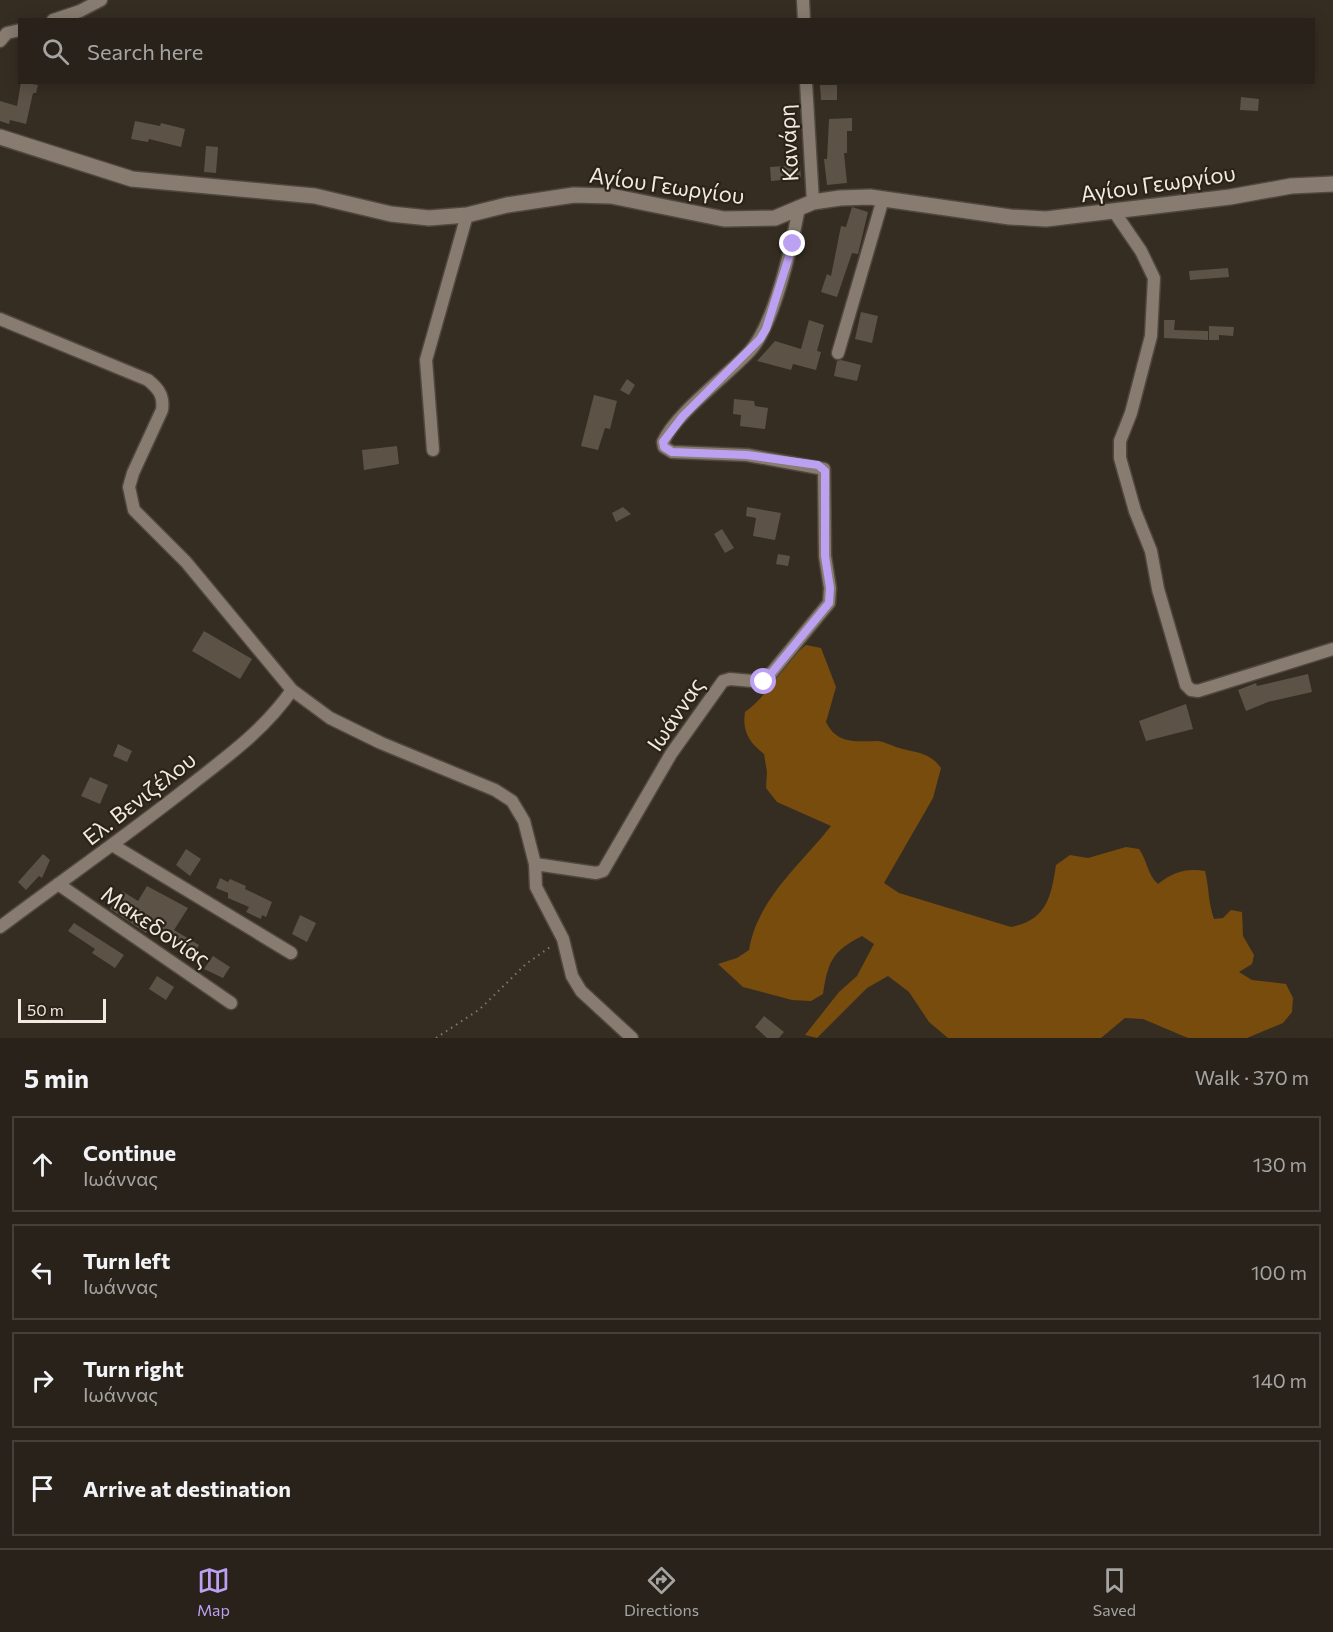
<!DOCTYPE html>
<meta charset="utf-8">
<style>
:root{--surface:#28221a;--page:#302a23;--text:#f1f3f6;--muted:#a5a4a2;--line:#443f39;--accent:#bca0f2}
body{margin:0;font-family:Commissioner,sans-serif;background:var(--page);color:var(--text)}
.scale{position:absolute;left:18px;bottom:15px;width:88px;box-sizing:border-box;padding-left:6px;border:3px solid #f0eae2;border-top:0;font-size:16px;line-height:21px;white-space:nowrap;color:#f0eae2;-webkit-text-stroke:4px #2c2318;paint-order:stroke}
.stop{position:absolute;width:18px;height:18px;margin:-14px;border:4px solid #bca0f2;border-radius:50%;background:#fff}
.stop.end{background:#bca0f2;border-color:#fff;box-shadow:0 2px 6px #0008}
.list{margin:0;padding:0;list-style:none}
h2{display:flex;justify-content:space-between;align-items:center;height:78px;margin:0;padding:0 24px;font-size:26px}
h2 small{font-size:20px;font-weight:400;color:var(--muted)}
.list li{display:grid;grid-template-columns:39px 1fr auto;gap:18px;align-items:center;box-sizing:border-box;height:96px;margin:0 12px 12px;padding:0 12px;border:2px solid var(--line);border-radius:0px}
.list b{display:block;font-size:22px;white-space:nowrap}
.list p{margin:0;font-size:20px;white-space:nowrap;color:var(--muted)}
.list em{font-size:20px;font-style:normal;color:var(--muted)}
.icon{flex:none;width:33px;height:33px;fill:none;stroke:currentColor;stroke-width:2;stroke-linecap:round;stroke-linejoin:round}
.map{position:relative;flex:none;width:1333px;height:1038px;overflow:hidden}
.search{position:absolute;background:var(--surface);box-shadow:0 3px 15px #0003;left:18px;right:18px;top:18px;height:66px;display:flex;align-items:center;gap:15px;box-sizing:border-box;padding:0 21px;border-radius:0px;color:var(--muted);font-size:22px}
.sheet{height:510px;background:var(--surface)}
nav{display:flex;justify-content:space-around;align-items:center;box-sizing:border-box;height:84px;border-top:2px solid var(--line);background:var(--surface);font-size:16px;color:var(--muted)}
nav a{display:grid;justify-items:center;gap:3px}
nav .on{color:var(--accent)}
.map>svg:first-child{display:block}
</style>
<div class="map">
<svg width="1333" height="1038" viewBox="0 0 1333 1038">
<rect width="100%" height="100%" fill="#362d22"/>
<path fill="#774c0d" d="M806,645L821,648L836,687L826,722C837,745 857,741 878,741C885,742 890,745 896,747C914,753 929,751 941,768L933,798L884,883L899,893L1011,927C1047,920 1051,897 1056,865L1070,855L1088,858L1126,847L1139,849C1148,862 1147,874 1158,884C1173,872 1186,868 1205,871C1209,887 1208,902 1214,919L1223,918L1231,910L1242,912L1243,936L1254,955L1252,964L1239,972L1252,980L1286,984L1293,998L1292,1012L1283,1023L1247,1038H1188L1143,1019L1125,1018L1101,1038H948L929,1022L909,992L888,976L867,988L817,1038L805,1035L839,992L857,976L874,944L862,936C832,951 828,962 823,994L811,1001L792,1000L743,987L718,964L737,958L749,950C757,900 800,865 831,826L777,802L766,788L767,772L764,754C749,742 742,731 745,712C770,694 781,665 806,645Z"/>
<path fill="#5c5246" d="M21,82L38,85L36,93H33L26,124L10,120L9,124L0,121V101L17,106Z
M820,85H837V100H821Z
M1241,97L1259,99L1258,111L1240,110Z
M852,118V131H847V153H844L847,183L827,185L824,159H827L829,119Z
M135,121L160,126L161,123L185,129L181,147L149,139L148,142L131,139Z
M206,146L218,147L216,173L204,172Z
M800,165L801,178L771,181L770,167Z
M852,207L868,212L858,254L852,253L837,297L821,292L827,274L831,276L841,226L846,227Z
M1228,268L1229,277L1190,280L1189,271Z
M861,312L878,316L872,343L855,339Z
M809,320L824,325L817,351L821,352L816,370L793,364L791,370L757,361L775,341L801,349Z
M1164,320H1175L1174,330L1208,331V340L1164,338Z
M1209,326L1234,327L1233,336L1219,335V340H1209Z
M841,360L861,365L857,381L834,376L837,361Z
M627,379L635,385L629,395L620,390Z
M594,395L617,401L610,429L605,428L598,450L581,446Z
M734,399L754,401L755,406L768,408L765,429L740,426L741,415L733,414Z
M397,446L399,464L364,470L362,450Z
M623,507L631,514L616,522L612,513Z
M747,507L781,513L775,540L753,536L756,518L746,516Z
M722,529L734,548L725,553L714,534Z
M778,554L790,556L788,566L776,564Z
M204,631L252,659L240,679L192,651Z
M1308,674L1312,692L1268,702L1246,711L1238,690L1256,683L1257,686Z
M1186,704L1193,729L1146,741L1139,721Z
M118,744L132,751L127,762L113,756Z
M90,777L108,785L100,804L81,796Z
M186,849L201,859L190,876L176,865Z
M43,854L50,860L42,878L39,876L26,890L18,882Z
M220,878L228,882L230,879L246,886L245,889L272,902L266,917L262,915L261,919L246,912L249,907L228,898V893L216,888Z
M147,886L188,908L174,930L199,945L191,958L178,950L181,945L150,925L146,933L110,909L122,891L138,901Z
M300,915L316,923L307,942L292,934Z
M74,923L124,955L115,968L92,953L95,949L68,931Z
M213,956L230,967L223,978L204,969Z
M157,976L174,987L166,1000L149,989Z
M764,1016L784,1032L779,1038H767L755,1027Z"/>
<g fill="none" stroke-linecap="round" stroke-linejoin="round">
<defs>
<path id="minor" d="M803,0L804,20
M53,20L80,11L101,0
M0,41L7,33L20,30
M806,82L813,202
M1113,210L1141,251L1154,278L1151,336L1131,413L1120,441V458L1135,511L1151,551L1158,589L1186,685L1191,690L1198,691L1333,649
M0,319L148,380C159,389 164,396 162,410L133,473L129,487L134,510L186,562L292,690L330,718L381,743L495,790L512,801L524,821L535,864L536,887L563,939L572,976L581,991L632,1038
M838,353L883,199
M433,450L426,360L467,215
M114,846L291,953
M535,864L596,873L603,871L671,754L723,681L730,679L764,682L829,603L830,588L825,556L824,469L747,455L672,452L664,447L663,442C676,413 727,376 750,351C774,325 792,245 799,208
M58,884L231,1003
M0,927C64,879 129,834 192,784C229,755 265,729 292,690"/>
<path id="tertiary" d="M0,137L132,179L315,196L391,214L429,218L467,215L507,205L574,195L611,196L724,219L775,218L813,202L840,198L870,197L1010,217L1046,219L1230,197L1291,186L1333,184"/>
</defs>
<use href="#minor" stroke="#50483f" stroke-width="15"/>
<use href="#tertiary" stroke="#50483f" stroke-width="18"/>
<path stroke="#80796f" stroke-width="2" stroke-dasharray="1.5 4.5" stroke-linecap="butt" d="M436,1038L480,1009L526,964L553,945"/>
<use href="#minor" stroke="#887c70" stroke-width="12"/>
<use href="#tertiary" stroke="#887c70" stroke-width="15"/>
</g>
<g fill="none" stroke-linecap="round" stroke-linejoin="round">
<path stroke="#bca0f2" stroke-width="8" d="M764,682L829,603L830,588L825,556V471L818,465L747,455L672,452L664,447L663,442L683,416L760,339L766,329L793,244"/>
</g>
<g text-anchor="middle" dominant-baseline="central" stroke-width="4.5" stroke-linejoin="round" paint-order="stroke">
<g font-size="22" fill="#f0eae2" stroke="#2c2318">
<text transform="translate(788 143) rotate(-93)">Κανάρη</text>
<text transform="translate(1158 183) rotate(-8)">Αγίου Γεωργίου</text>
<text transform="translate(667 185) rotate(8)">Αγίου Γεωργίου</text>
<text transform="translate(675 714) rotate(-56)">Ιωάννας</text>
<text transform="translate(139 798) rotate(-38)">Ελ. Βενιζέλου</text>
<text transform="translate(156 926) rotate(34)">Μακεδονίας</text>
</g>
</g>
</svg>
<div class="scale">50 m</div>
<div class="stop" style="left:764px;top:682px"></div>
<div class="stop end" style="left:793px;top:244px"></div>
<div class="search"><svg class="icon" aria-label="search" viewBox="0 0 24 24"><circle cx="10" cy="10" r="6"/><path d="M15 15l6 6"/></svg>Search here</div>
</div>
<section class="sheet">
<h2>5 min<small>Walk · 370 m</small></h2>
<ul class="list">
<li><svg class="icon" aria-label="ahead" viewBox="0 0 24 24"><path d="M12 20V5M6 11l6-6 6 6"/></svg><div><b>Continue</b><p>Ιωάννας</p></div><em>130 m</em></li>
<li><svg class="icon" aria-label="left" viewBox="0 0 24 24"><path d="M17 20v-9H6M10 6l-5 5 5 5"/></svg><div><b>Turn left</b><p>Ιωάννας</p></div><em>100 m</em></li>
<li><svg class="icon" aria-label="right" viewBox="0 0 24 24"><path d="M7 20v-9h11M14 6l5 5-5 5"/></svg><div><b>Turn right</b><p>Ιωάννας</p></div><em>140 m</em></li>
<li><svg class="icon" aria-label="arrive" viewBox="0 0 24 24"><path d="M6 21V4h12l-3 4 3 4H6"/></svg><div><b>Arrive at destination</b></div></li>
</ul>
</section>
<nav>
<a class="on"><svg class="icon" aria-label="map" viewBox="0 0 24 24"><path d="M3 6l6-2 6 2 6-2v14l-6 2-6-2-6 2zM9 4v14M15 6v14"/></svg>Map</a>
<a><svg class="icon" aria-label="directions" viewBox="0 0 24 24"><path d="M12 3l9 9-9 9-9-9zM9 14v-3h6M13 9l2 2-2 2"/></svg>Directions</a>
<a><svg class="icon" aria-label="saved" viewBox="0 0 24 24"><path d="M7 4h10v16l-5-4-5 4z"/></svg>Saved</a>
</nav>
